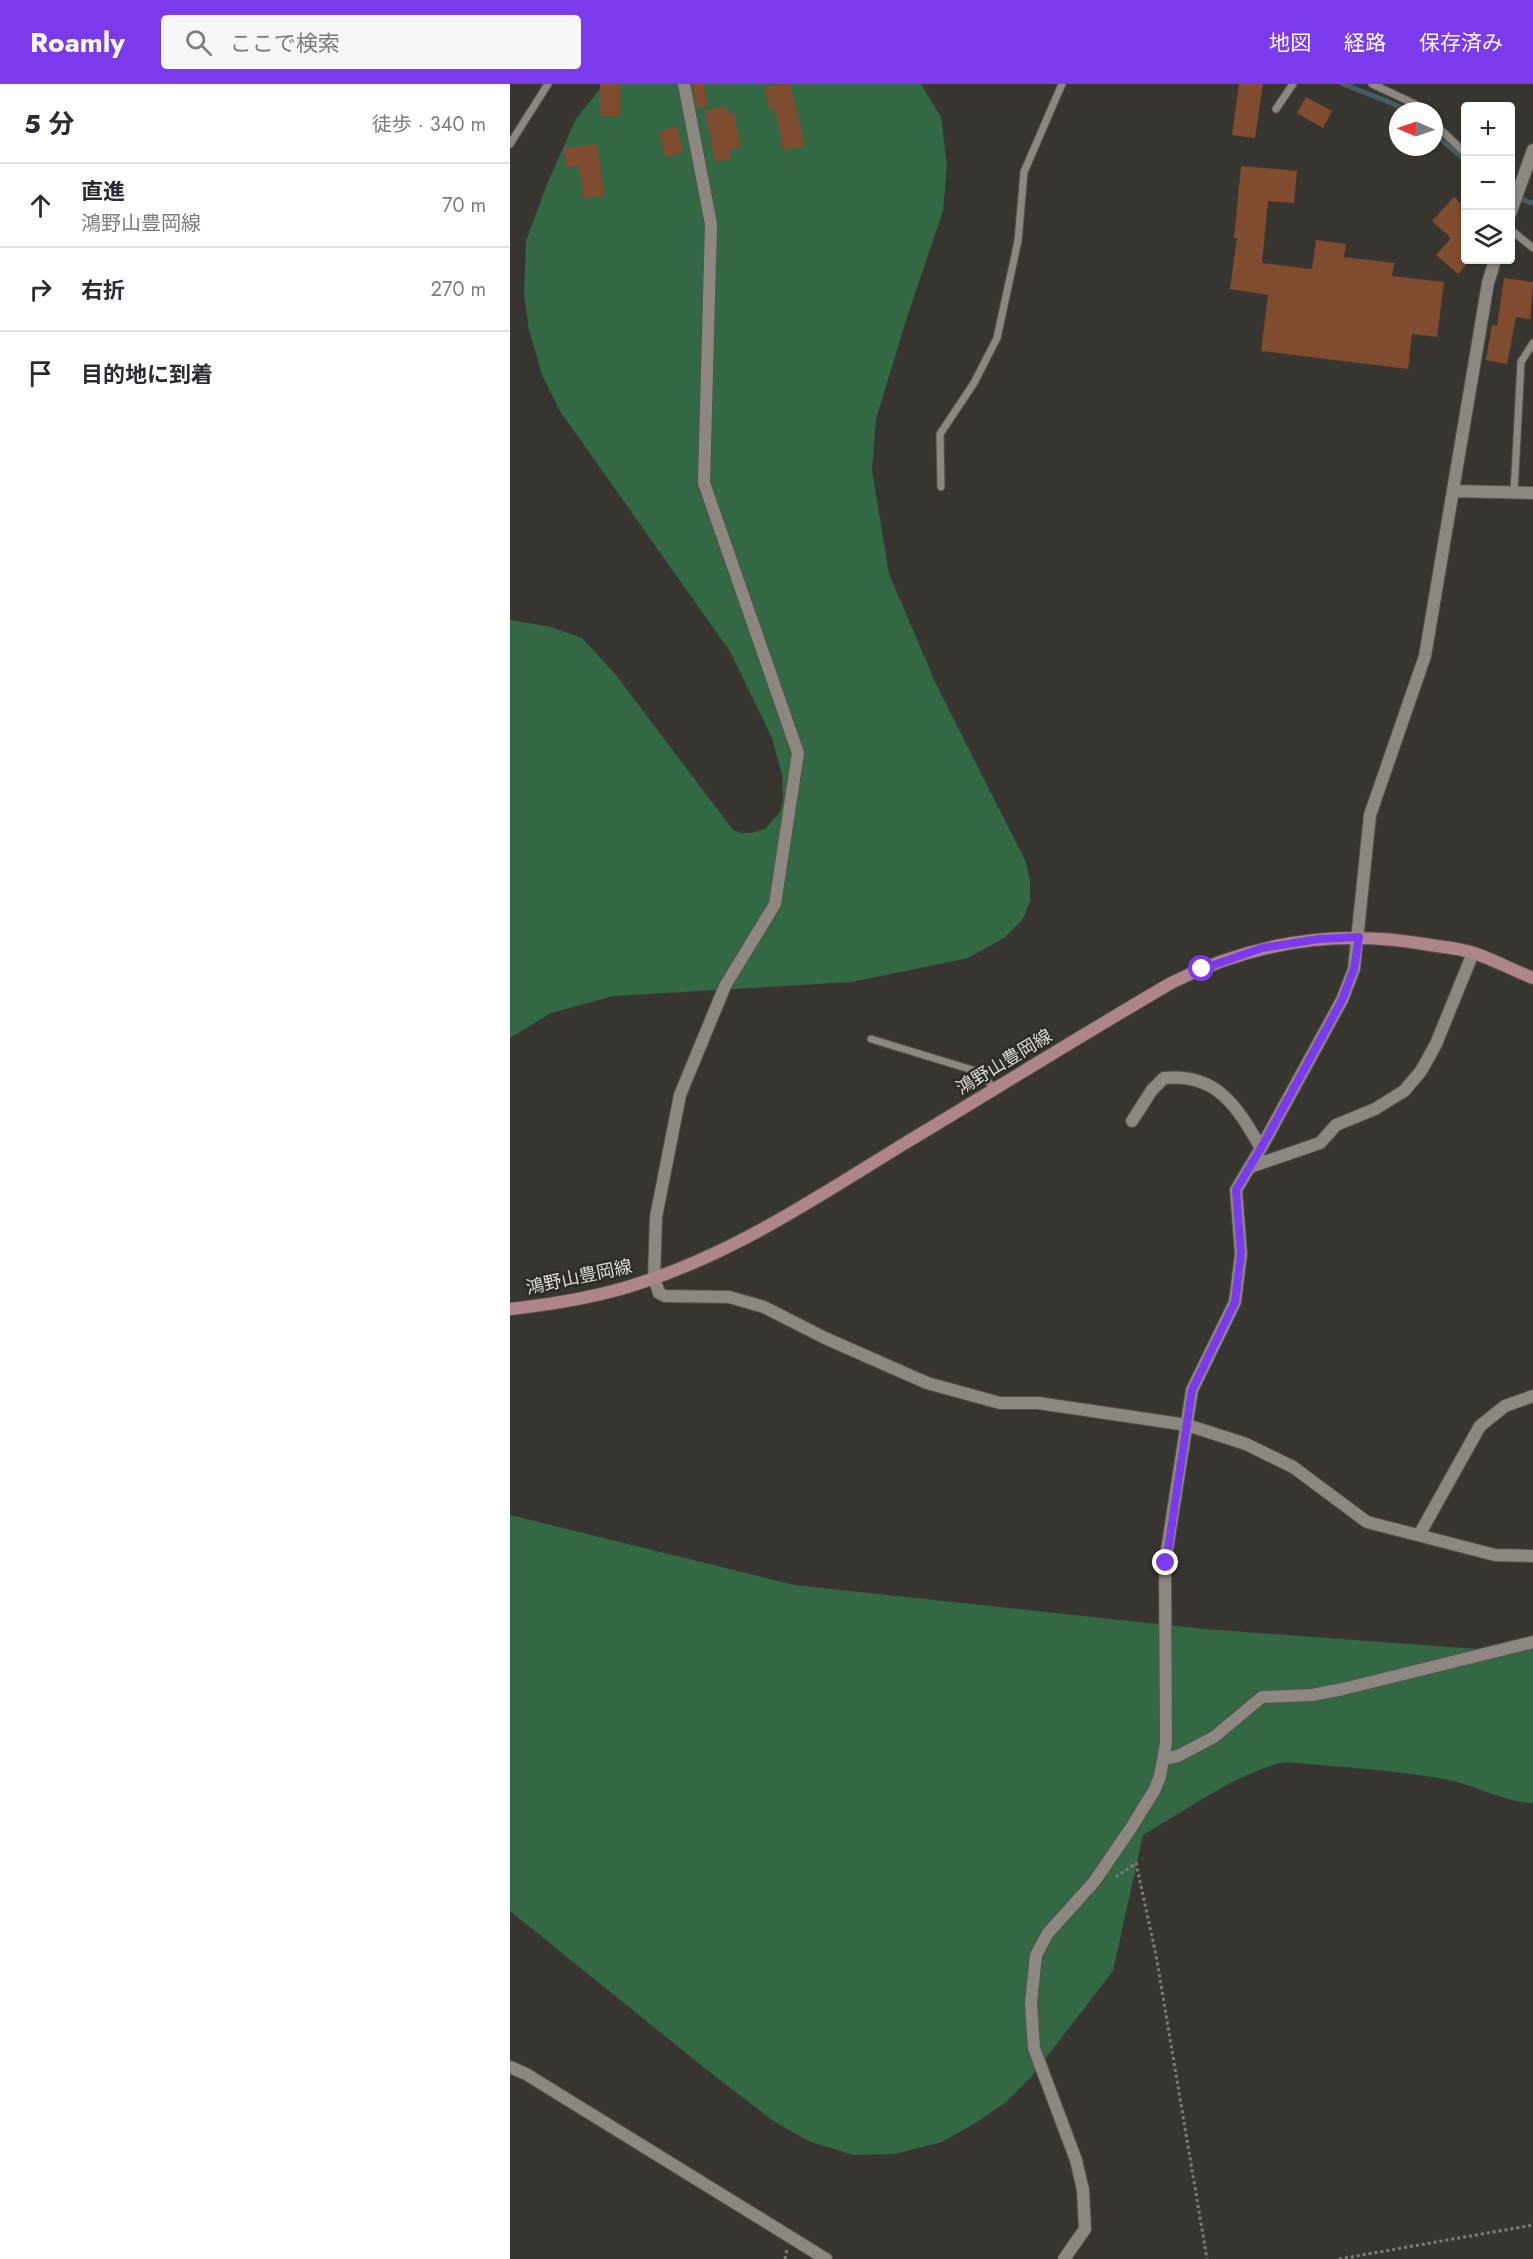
<!DOCTYPE html>
<html lang="ja">
<meta charset="utf-8">
<style>
:root{--surface:#fff;--page:#f7f7f7;--text:#2b2b33;--muted:#7c7c81;--line:#e1e1e2;--accent:#7c3aed}
body{margin:0;font-family:Jost,"Noto Sans JP",sans-serif;background:var(--page);color:var(--text)}
.controls{position:absolute;right:18px;top:18px;display:grid;overflow:hidden;border-radius:6px;box-shadow:0 2px 4px #0004}
.controls button{width:54px;height:54px;display:grid;place-items:center;padding:0;border:0;border-bottom:2px solid var(--line);background:var(--surface);color:var(--text);font:30px sans-serif}
.compass{position:absolute;left:879px;top:18px;width:54px;height:54px;border-radius:50%;background:var(--surface);box-shadow:0 2px 4px #0004;rotate:272deg}
.stop{position:absolute;width:18px;height:18px;margin:-14px;border:4px solid #7c3aed;border-radius:50%;background:#fff}
.stop.end{background:#7c3aed;border-color:#fff;box-shadow:0 2px 6px #0008}
.list{margin:0;padding:0;list-style:none}
h2{display:flex;justify-content:space-between;align-items:center;height:78px;margin:0;padding:0 24px;font-size:26px}
h2 small{font-size:20px;font-weight:400;color:var(--muted)}
.list li{display:grid;grid-template-columns:39px 1fr auto;gap:18px;align-items:center;box-sizing:border-box;height:84px;padding:0 24px;border-top:2px solid var(--line)}
.list b{display:block;font-size:22px;white-space:nowrap}
.list p{margin:0;font-size:20px;white-space:nowrap;color:var(--muted)}
.list em{font-size:20px;font-style:normal;color:var(--muted)}
.icon{flex:none;width:33px;height:33px;fill:none;stroke:currentColor;stroke-width:2;stroke-linecap:round;stroke-linejoin:round}
.map{position:relative;flex:none;width:1023px;height:2175px;overflow:hidden}
header{display:flex;align-items:center;gap:36px;box-sizing:border-box;height:84px;padding:0 30px;background:var(--accent);color:#fff}
header strong{font-size:28px}
nav{display:flex;gap:33px;margin-inline-start:auto;font-size:21px}
.search{width:420px;height:54px;background:var(--page);display:flex;align-items:center;gap:15px;box-sizing:border-box;padding:0 21px;border-radius:6px;color:var(--muted);font-size:22px}
main{display:flex}
aside{flex:1;background:var(--surface)}
.map>svg:first-child{display:block}
</style>
<header>
<strong>Roamly</strong>
<div class="search"><svg class="icon" aria-label="search" viewBox="0 0 24 24"><circle cx="10" cy="10" r="6"/><path d="M15 15l6 6"/></svg>ここで検索</div>
<nav><a>地図</a><a>経路</a><a>保存済み</a></nav>
</header>
<main>
<aside>
<h2>5 分<small>徒歩 · 340 m</small></h2>
<ul class="list">
<li><svg class="icon" aria-label="ahead" viewBox="0 0 24 24"><path d="M12 20V5M6 11l6-6 6 6"/></svg><div><b>直進</b><p>鴻野山豊岡線</p></div><em>70 m</em></li>
<li><svg class="icon" aria-label="right" viewBox="0 0 24 24"><path d="M7 20v-9h11M14 6l5 5-5 5"/></svg><div><b>右折</b></div><em>270 m</em></li>
<li><svg class="icon" aria-label="arrive" viewBox="0 0 24 24"><path d="M6 21V4h12l-3 4 3 4H6"/></svg><div><b>目的地に到着</b></div></li>
</ul>
</aside>
<div class="map">
<svg width="1023" height="2175" viewBox="0 0 1023 2175">
<rect width="100%" height="100%" fill="#38342f"/>
<path fill="#326844" d="M94,0H411L431,33L437,82L433,127L398,230L366,335L362,386L379,490L426,600L516,778L520,798V817L513,835L494,854L458,874L342,898L104,912L41,929L0,954V536L41,543L72,554L106,591L223,746L231,749H241L255,745L270,728L273,715L272,690L262,654L221,569L50,327L32,291L19,246L14,211L16,157L37,100L66,35Z
M0,1431L285,1501L694,1545L940,1563L982,1566L1023,1552V1719C993,1718 968,1702 939,1696C885,1686 830,1683 775,1678C728,1688 675,1727 633,1751L603,1887L522,1992L496,2018L467,2038L432,2058L385,2070L343,2071L298,2057L262,2036L192,1982L0,1827Z"/>
<g fill="none" stroke-linecap="round" stroke-linejoin="round">
<path stroke="#425d64" stroke-width="5" d="M833,0L884,20L897,27
M924,49L956,77
M1000,109L1020,119L1023,118"/>
</g>
<path fill="#804c2f" d="M90,0H110V32H90Z
M182,0H194L198,22L187,24Z
M270,0H280L295,62L273,66L265,25L260,26L254,4Z
M729,0H753L745,54L722,51Z
M796,13L822,27L813,44L787,29Z
M216,22L217,29L224,28L231,63L219,66L221,75L205,78L195,26Z
M167,42L173,68L155,73L149,47Z
M87,60L95,112L73,114L69,82L56,84L54,64Z
M731,82L787,87L784,119L758,117L752,179L802,185L806,156L836,160L834,173L884,179L882,192L934,198L927,253L902,250L898,285L751,267L758,211L720,205L727,154H724Z
M944,113L956,124V181L948,190L926,171L941,154L922,137Z
M994,194L1023,198L1020,235L1006,233L997,280L976,276L982,241L987,242Z"/>
<g fill="none" stroke-linecap="round" stroke-linejoin="round">
<defs>
<path id="lane" d="M862,0L905,20L912,27
M766,25L783,0
M924,39L956,70
M0,60L38,0
M1000,145L1023,164
M431,403L430,350L464,299L487,254L508,157L514,88L552,0
M1004,409L1011,278L1023,259
M361,955L469,988L485,1005"/>
<path id="street" d="M174,0L201,140L194,399L288,669L265,820L215,902L170,1011L146,1133L144,1194L149,1209L155,1212L219,1213L254,1223L315,1254L417,1299L490,1319H528L677,1341L736,1360L783,1383L857,1438L985,1471L1023,1472
M1000,130L1023,66
M943,407L1023,409
M622,1037L642,1006L654,994C708,989 727,1023 751,1064
M740,1083L810,1059L826,1041L865,1025L894,1007L911,987L926,960L963,869
M909,1451L970,1342L995,1322L1023,1312
M653,1675L668,1672L704,1653L752,1613L802,1611L833,1605L1023,1558
M0,1983L16,1990L316,2175
M554,2175L575,2145L573,2106L566,2076L524,1964L521,1919L526,1871L538,1849L584,1798L621,1744L645,1705L650,1692L656,1659L655,1479L682,1306L725,1218L731,1170L726,1106L751,1064L832,916L844,885L860,731L915,572L978,199L985,176"/>
<path id="secondary" d="M0,1225C45,1220 90,1213 133,1198C228,1167 312,1110 397,1058C485,1005 572,951 661,899C742,858 825,845 914,860C931,863 948,864 964,869C984,876 1003,886 1023,894"/>
</defs>
<use href="#lane" stroke="#54514d" stroke-width="9"/>
<use href="#street" stroke="#54514d" stroke-width="14"/>
<use href="#secondary" stroke="#54514d" stroke-width="14"/>
<path stroke="#7f7c78" stroke-width="3" stroke-dasharray="3 3" stroke-linecap="butt" d="M606,1793L626,1779L646,1871L697,2175
M275,2175L277,2165
M829,2175L1023,2141"/>
<use href="#lane" stroke="#8c8881" stroke-width="7"/>
<use href="#street" stroke="#8c8881" stroke-width="12"/>
<use href="#secondary" stroke="#ad858a" stroke-width="12"/>
</g>
<g fill="none" stroke-linecap="round" stroke-linejoin="round">
<path stroke="#7c3aed" stroke-width="8" d="M656,1479L682,1306L725,1218L731,1170L726,1106L751,1064L832,916L844,885L849,853L809,855L752,864L692,885"/>
</g>
<g text-anchor="middle" dominant-baseline="central" stroke-width="5" stroke-linejoin="round" paint-order="stroke">
<g font-size="18" fill="#dddad7" stroke="#2e2a25">
<text transform="translate(494 978) rotate(-31)">鴻野山豊岡線</text>
<text transform="translate(69 1193) rotate(-12)">鴻野山豊岡線</text>
</g>
</g>
</svg>
<div class="controls">
<button>+</button>
<button>−</button>
<button><svg class="icon" aria-label="layers" viewBox="0 0 24 24"><path d="M12 4l9 5-9 5-9-5zM3 14l9 5 9-5"/></svg></button>
</div>
<svg class="compass" viewBox="-18 -18 36 36"><path d="M0-13l5 13h-10z" fill="#e53935"/><path d="M0 13l5-13h-10z" fill="#7c7c81"/></svg>
<div class="stop" style="left:692px;top:885px"></div>
<div class="stop end" style="left:656px;top:1479px"></div>
</div>
</main>
